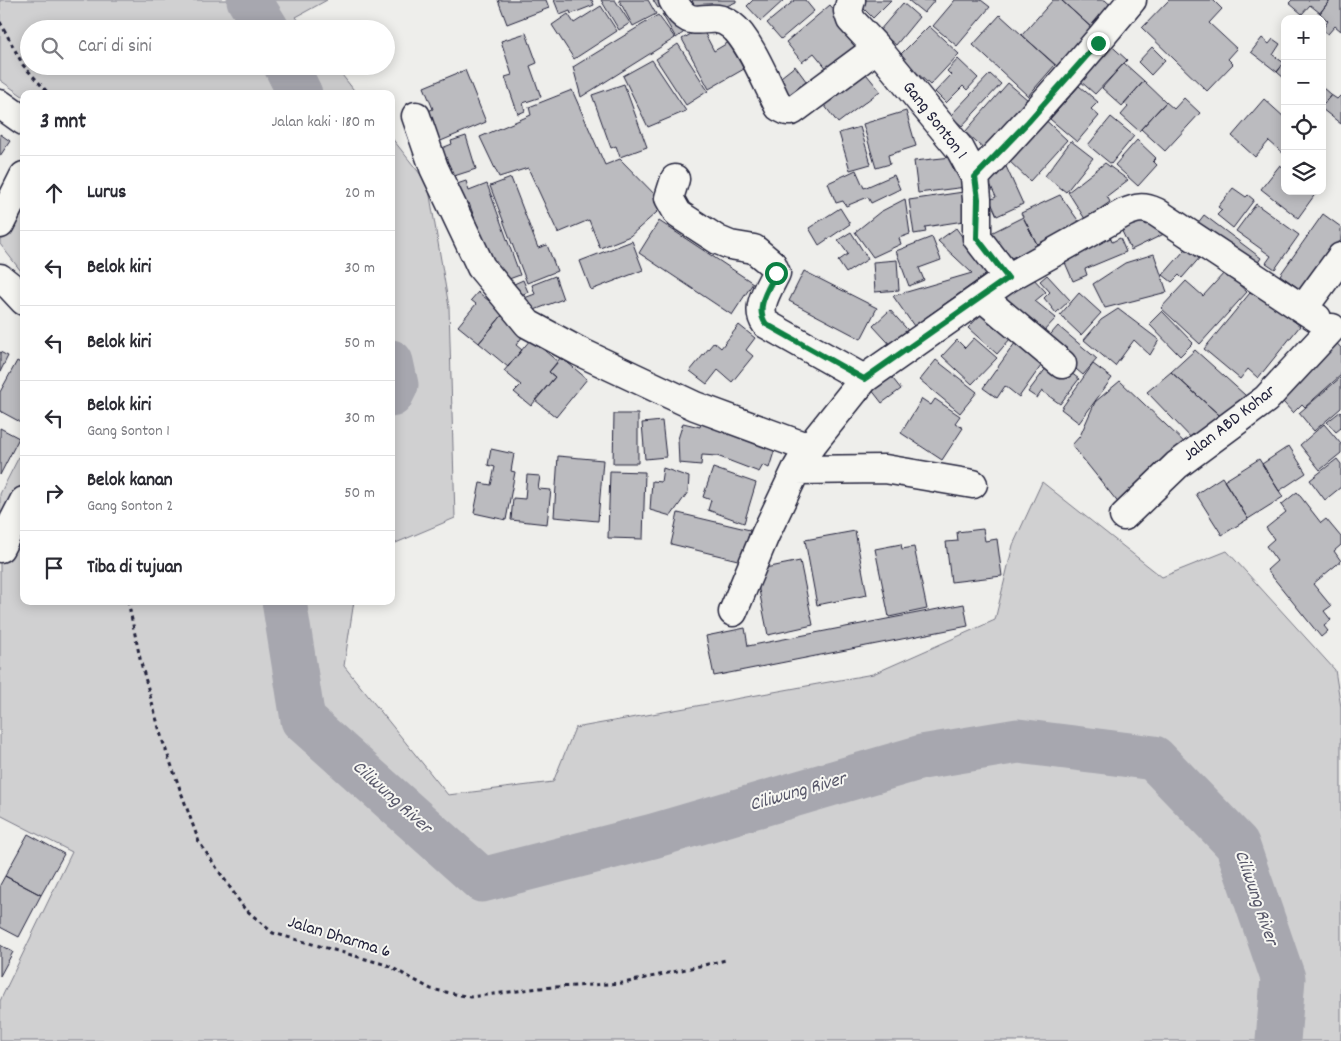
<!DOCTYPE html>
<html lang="id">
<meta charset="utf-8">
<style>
:root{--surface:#fff;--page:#f7f7f7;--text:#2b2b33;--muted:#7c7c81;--line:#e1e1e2}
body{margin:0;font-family:Dekko,sans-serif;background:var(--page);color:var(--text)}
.controls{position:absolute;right:15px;top:15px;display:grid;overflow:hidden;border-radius:10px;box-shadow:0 2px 12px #0003}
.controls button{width:45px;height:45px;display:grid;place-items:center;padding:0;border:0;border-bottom:1px solid var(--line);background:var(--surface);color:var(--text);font:25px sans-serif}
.stop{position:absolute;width:15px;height:15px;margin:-11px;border:4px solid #0b8043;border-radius:50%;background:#fff}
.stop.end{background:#0b8043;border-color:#fff;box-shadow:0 1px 5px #0008}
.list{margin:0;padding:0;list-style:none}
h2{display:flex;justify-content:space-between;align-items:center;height:65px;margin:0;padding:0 20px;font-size:21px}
h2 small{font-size:16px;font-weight:400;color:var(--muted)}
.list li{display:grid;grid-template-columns:32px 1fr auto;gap:15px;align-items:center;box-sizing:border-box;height:75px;padding:0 20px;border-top:1px solid var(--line)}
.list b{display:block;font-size:19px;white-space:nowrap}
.list p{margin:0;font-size:16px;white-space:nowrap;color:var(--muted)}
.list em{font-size:16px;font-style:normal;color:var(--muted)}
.icon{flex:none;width:28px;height:28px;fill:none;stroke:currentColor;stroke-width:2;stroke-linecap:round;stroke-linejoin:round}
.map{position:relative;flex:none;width:1341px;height:1041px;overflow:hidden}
.search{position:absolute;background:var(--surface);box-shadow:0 2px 12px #0003;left:20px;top:20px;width:375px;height:55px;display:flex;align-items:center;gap:12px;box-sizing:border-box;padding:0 18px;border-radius:28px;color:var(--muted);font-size:19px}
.panel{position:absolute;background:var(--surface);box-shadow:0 2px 12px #0003;left:20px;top:90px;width:375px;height:515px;border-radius:10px}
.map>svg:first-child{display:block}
</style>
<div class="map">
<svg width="1341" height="1041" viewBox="0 0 1341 1041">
<rect width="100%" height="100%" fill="#eeeeeb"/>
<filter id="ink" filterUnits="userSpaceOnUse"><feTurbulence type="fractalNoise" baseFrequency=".02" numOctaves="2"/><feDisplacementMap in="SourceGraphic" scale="10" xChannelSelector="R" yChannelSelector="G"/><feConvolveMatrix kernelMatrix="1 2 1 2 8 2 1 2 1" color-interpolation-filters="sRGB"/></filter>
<g filter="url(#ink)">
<path fill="#d0d0d1" stroke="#797986" d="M0,0H327L296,17L305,29H29V66H335L357,94H24V97L0,80Z
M391,137L428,184L449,307L455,518L391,545Z
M24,173V275L0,244V209Z
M24,447V601H354L344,666L448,795L553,782L575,728L873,674L995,620L1013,545L1042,482L1162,577L1227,551L1335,670L1341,707V1041H0V1001L72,852L0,815V494Z"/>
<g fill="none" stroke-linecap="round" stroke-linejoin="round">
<path stroke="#a7a7af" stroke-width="45" d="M249,0L267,29
M286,66L300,94
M391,362L396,385L391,395
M284,601L303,720L482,880L653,836L922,757L1018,741L1154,758L1237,844L1283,978L1278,1041"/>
</g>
<path fill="#bbbbbf" stroke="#22223b" d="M498,0H546L549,8L507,24Z
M554,0H592L594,5L571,14L570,11L560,15Z
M601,0H615L630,23L619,30Z
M619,0H648L656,14L633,26Z
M653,0H671L658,8Z
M692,0H736V2L699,18Z
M753,0H784L761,21L747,6Z
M795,0H805L814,11L781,39L767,23Z
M861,0H891L873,18L858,3Z
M908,0H935L924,13Z
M955,0H981L990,7L957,46L933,26Z
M1053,0H1061L1101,36L1067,75L1022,35Z
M1061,0H1105L1116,10L1096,32Z
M1169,0H1213L1222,9L1209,23L1237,49L1228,59L1233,64L1207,91L1142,28Z
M1292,0H1330L1320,13L1310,5L1302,14L1289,3Z
M1330,0H1341V31L1335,26L1328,34L1322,30L1328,21L1320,13Z
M903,3L919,17L896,45L879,31Z
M830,5L866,48L833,76L814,53L802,62L786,42Z
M601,6L617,31L574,59L552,25L568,14L574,23Z
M662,14L685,27L687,30L676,38Z
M658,15L675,38L581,97L573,67Z
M1000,15L1055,65L1028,96L973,45Z
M929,26L959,54L930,85L899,56Z
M702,28L714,51L736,38L751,65L709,89L682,39Z
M526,33L537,63L530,66L541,97L523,103L525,111L518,114L505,77L512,75L501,41Z
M1262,38L1269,44L1273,39L1280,44L1273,55L1284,63L1277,72L1251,52Z
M1106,41L1127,60L1095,94L1079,80Z
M678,44L708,91L686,105L656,59Z
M1152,47L1165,60L1151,75L1138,62Z
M958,59L978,78L967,90L963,86L946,103L935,92L951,75L947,71Z
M652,60L686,111L648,127L623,76Z
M1124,63L1144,81L1122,106L1102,88Z
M1284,63L1285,64V79L1277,72Z
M795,66L812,89L789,107L772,84Z
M862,69L880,91L838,123L821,101Z
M465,70L486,122L436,143L423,113L433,109L424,87Z
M990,74L1001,84L962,126L950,116Z
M1144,81L1166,102L1139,131L1121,115L1128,107L1124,103Z
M1008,83L1028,100L1016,114L989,154L965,132Z
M624,84L647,147L620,157L616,146L611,148L592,95Z
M1079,86L1098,102L1091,109L1099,116L1077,142L1050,119Z
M1322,87L1331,95L1322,106Z
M572,90L605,165L620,159L665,205L630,236L600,248L589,220L558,233L528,168L499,177L480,137L531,115L529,107Z
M1331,95L1337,99L1341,95V124L1322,109V106Z
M1184,98L1200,113L1165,151L1141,129L1166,102L1174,109Z
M1264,99L1285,118V155L1269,141L1255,157L1232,136Z
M906,111L916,146L888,155L890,164L876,168L863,124Z
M1039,114L1067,140L1030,181L1006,158Z
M1111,117L1134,136L1111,164L1088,145Z
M860,127L871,164L850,170L839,133Z
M0,134L10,141L0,156Z
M466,136L476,169L451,177L442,148L452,144L451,141Z
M1137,140L1156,158L1153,161L1157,165L1138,186L1115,165Z
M1071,141L1093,158L1066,192L1045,176Z
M952,157L954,172L963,171L966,187L918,193L914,161Z
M1004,162L1023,204L997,216L990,200L996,197L984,171Z
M1105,163L1128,180L1107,196L1110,202L1085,219L1068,192Z
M1280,165L1285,169V191H1314L1316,193L1298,218L1261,189Z
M856,170L864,188L894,175L900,189L871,203L868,197L846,206L843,201L836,203L828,183Z
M511,178L538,248L547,245L557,271L527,283L490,186Z
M466,181L469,191L487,184L520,275L498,283L469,203L461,206L454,185Z
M1233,188L1246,197L1248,195L1254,200L1233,228L1217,215L1222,210L1218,207Z
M970,191V220L925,227L926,232L914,234L909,200Z
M1060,195L1080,223L1038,246L1021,213Z
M905,199L910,234L899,238L901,244L873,257L855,232L880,212Z
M1256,204L1299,235L1275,269L1266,263L1271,256L1236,231Z
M840,208L850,224L819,245L809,228Z
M1139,212L1146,225L1159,218L1166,233L1131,250L1118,223Z
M1323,214L1341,227V240L1304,292L1280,275Z
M1204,215L1261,258L1252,271L1194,228Z
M1023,217L1038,246L1000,263L981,238Z
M659,221L753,283L732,315L639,253Z
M956,228L988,273L914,326L893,296L972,273L938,241Z
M1108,231L1112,242L1120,238L1126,252L1085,269L1087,275L1073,281L1060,251Z
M851,232L868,259L846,273L838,261L848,254L838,240Z
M932,237L941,260L919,268L924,280L909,286L896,251Z
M632,241L643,270L591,290L580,261Z
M1190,244L1202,255L1182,278L1179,275L1172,282L1163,275Z
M1154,254L1167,292L1105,308L1093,284L1125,263Z
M897,260L899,290L875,292L873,262Z
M804,271L877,308L861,339L789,301Z
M1225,272L1247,292L1200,344L1161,308L1186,281L1203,296Z
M1047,275L1070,300L1056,313L1044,298L1050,292L1040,281Z
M555,276L563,299L524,314L519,300L535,294L532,285Z
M1031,276L1046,292L1035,301L1056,318L1041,334L989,299L1008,282L1019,289Z
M523,280L528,292L514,298L508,284L513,281L514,284Z
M1254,288L1300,326L1258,378L1248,369L1240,379L1204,349Z
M478,292L504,313L479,343L458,326L476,304L471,300Z
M1079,293L1101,313L1081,335L1060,315Z
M1118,309L1159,340L1150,355L1134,340L1115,366L1084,340L1101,320Z
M890,310L913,336L896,351L873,326Z
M984,311L1017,331L997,354L968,328Z
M1162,311L1193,343L1180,356L1149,324Z
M504,313L526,332L516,345L522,350L508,367L479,343Z
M739,325L755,338L746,350L753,356L732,382L718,370L707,384L690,371L714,342L721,348Z
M1058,326L1097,359L1083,375L1044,342Z
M1020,336L1048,356L1019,397L1005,386L997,398L983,388Z
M974,338L997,358L972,384L942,356L957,340L965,348Z
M531,339L558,362L549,372L555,377L531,406L514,392L521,385L504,371Z
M1333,339L1341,348V375L1305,407L1302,404L1293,413L1274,392Z
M1195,350L1255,404L1226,421L1171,372Z
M0,352L8,356L0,372Z
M561,357L587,379L556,417L535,400L555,377L549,372Z
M1053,359L1079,379L1060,404L1042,391L1037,398L1028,392Z
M936,360L977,392L960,413L920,380Z
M17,361L24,365V424L0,411V392Z
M1093,364L1112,378L1079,423L1061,409Z
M886,370L901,389L882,403L868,385Z
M1171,372L1226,421L1195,442L1147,392Z
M1341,377V408L1314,431L1299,413Z
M1120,381L1188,446L1124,510L1072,445L1080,436L1095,402Z
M922,399L931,405L935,399L960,416L955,423L963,428L942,460L901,433Z
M1341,411V428L1336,432L1327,422Z
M614,414H638V463H613Z
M703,415L778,439L769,468L763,465L759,472L717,456L702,455L701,465L679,463L678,439L683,423L700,427Z
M662,421L666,457L645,459L642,423Z
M1324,424L1341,444V453L1320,470L1300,445Z
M0,428L19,438L0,475Z
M1289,446L1306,473L1279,491L1262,464Z
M491,449L514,454L511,471L515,472L506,520L474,513L480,483L491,485L495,467L488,465Z
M558,456L603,460L598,521L554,517Z
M1259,459L1283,497L1248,519L1224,481Z
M1337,459L1341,464V487L1325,500L1310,480Z
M663,468L689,477L688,492L671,516L650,510L652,481L661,482Z
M713,468L756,483L744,523L708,510L711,500L703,497Z
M610,471L645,472L643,539L608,538Z
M527,475L540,476L538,489L551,490L547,524L511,520L513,498L525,499Z
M1222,477L1248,519L1222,535L1196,494Z
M1297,492L1321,523L1326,519L1341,537V545L1334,551L1341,561L1313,584L1331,606L1324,611L1331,620L1324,626L1328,631L1321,637L1267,570L1277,561L1266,546L1274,539L1266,528L1286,512L1281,505Z
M678,513L750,530L742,561L671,544Z
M983,529L985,541L997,539L1002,576L951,582L946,542L958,541L957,532Z
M855,531L867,595L817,605L805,540Z
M901,544L902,549L914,547L927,609L889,617L875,549Z
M800,561L813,625L768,635L755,570Z
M964,604L968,626L714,676L706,636L745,628L748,646Z
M28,834L64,854L41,895L5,876Z
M5,876L41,895L19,937L0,927V885Z
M0,945L13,952L0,976Z"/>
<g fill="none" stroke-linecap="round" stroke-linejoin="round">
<defs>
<path id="minor" d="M673,0C691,37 707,7 731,25C749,38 768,86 779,107L787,111H792L877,48
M851,0L848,11L851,20L877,48L960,149L975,177L977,199V238L1008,278
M0,104L24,121
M416,116L434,168L481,267L528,324L578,351L695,406L809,448
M975,177C1030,120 1082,61 1132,0
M675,179L669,198L678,214L718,240L730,245L754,249L772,264L776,273C769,288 754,308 766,324L864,379
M0,224L24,176
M0,278L10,286L24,301
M982,297L1062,364
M1317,318L1303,309L1341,257
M796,470L885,469L973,484
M1124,516L1177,465L1266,399L1332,328
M0,548L24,501
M733,612L765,535L796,470L809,448L864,379L1008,278L1124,213C1136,208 1143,206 1156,212L1303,309"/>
</defs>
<use href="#minor" stroke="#22223b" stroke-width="31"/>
<path stroke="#22223b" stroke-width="3" stroke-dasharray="4 4" stroke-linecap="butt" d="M0,22L23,65L49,94
M128,601L141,663L162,739L199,842L244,908L273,933L387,965L431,989L470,997L540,988L624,983L726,960"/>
<use href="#minor" stroke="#f6f6f2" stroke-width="28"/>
</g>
</g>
<g fill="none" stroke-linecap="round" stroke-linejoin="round" filter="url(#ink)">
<path stroke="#0b8043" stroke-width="6" d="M776,273C769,288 754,308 766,324L864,379L1008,278L977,238L978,199L975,177L1028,122L1098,43"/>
</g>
<g text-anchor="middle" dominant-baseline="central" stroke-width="4" stroke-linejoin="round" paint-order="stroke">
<g font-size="18" fill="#22223b" stroke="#f6f6f2">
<text transform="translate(934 121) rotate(52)">Gang Sonton 1</text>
<text transform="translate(1230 424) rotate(-38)">Jalan ABD Kohar</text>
<text transform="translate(339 938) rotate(17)">Jalan Dharma 6</text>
</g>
<g font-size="19" font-style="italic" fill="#575769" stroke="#f6f6f2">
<text transform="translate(798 793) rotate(-16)">Ciliwung River</text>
<text transform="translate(391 798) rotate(42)">Ciliwung River</text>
<text transform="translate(1255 898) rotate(71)">Ciliwung River</text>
</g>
</g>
</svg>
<div class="controls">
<button>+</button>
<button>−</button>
<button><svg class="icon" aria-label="locate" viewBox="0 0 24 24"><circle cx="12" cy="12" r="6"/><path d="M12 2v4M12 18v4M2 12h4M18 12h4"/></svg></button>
<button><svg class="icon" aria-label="layers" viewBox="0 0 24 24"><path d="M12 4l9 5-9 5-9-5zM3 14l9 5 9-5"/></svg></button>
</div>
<div class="stop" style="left:776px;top:273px"></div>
<div class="stop end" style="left:1098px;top:43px"></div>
<div class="search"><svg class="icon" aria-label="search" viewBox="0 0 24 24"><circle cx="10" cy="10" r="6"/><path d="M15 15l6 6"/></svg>Cari di sini</div>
<section class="panel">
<h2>3 mnt<small>Jalan kaki · 180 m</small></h2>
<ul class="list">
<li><svg class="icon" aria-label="ahead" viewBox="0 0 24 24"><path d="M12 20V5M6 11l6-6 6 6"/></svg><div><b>Lurus</b></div><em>20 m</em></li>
<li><svg class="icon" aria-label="left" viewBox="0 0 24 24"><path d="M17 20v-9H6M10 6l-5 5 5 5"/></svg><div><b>Belok kiri</b></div><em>30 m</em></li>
<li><svg class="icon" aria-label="left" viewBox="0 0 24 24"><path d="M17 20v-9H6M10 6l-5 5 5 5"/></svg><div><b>Belok kiri</b></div><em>50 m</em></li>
<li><svg class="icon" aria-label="left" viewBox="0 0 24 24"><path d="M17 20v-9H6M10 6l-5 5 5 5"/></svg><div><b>Belok kiri</b><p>Gang Sonton 1</p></div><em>30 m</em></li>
<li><svg class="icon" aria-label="right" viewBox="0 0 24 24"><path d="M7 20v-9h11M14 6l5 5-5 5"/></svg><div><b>Belok kanan</b><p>Gang Sonton 2</p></div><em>50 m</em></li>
<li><svg class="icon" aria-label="arrive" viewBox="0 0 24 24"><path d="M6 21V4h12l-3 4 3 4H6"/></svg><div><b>Tiba di tujuan</b></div></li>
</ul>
</section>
</div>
